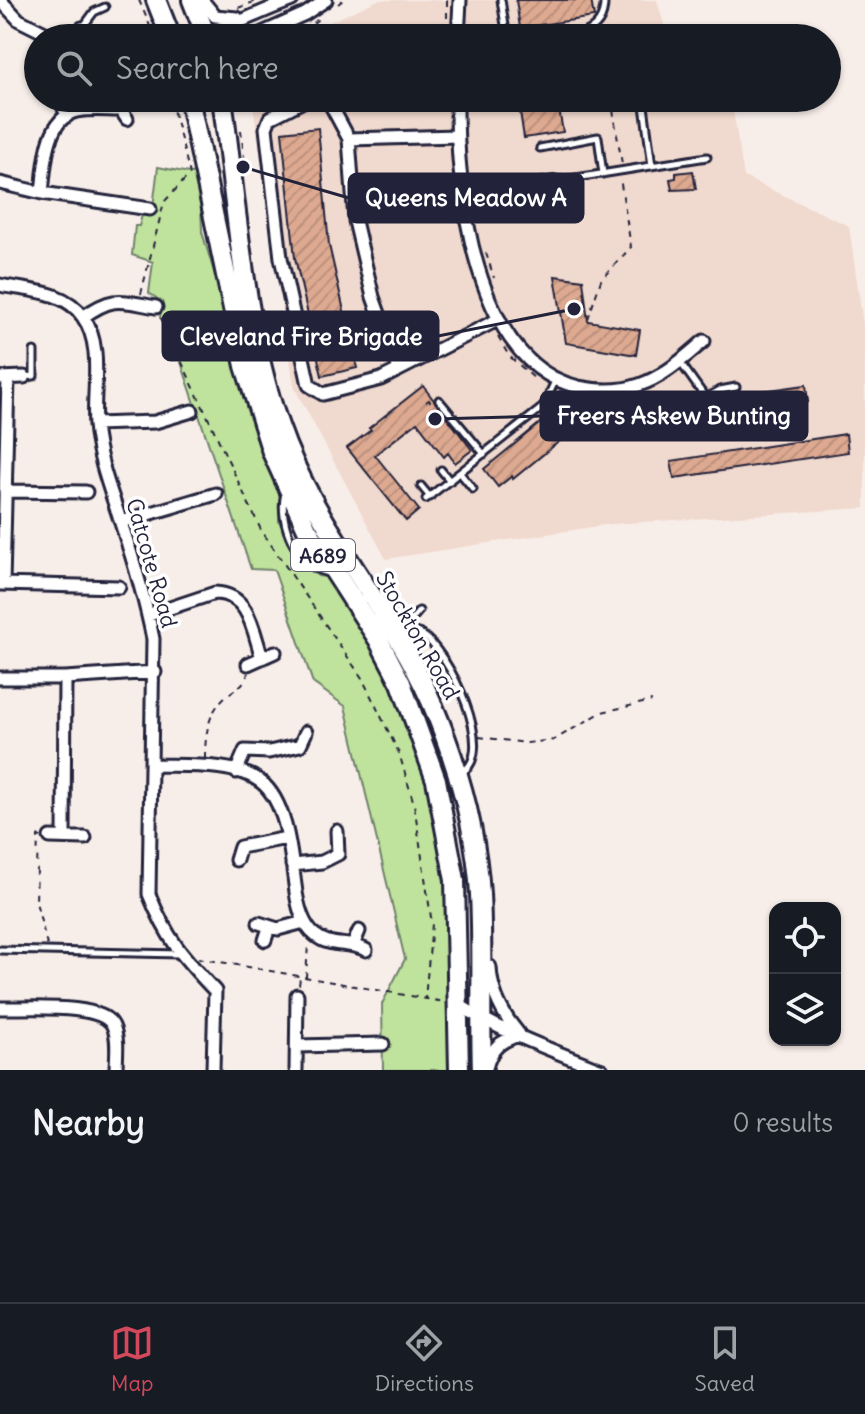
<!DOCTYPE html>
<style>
:root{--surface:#171b24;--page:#20242c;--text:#f1f3f6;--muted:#9ea1a6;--line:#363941;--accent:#d1495b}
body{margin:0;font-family:Delius,sans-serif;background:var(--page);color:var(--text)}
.controls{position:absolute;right:24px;bottom:24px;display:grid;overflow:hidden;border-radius:16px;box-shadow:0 2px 6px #0004}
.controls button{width:72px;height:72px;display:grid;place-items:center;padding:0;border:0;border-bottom:2px solid var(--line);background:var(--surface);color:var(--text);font:40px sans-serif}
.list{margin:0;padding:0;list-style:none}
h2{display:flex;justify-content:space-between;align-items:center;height:104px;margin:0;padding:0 32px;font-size:34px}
h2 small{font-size:26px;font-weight:400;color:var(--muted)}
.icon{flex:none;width:44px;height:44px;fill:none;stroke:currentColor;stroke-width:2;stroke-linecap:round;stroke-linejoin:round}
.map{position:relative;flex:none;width:865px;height:1070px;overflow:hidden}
.search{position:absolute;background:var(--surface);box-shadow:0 2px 6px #0004;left:24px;right:24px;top:24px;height:88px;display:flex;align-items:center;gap:20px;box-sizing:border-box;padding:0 28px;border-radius:44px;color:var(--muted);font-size:30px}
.sheet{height:232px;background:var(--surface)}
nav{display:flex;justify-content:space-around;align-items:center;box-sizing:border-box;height:112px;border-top:2px solid var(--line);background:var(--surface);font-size:22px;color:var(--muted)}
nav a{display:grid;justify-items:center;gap:4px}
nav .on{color:var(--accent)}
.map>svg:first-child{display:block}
</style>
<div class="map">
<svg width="865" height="1070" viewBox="0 0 865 1070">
<defs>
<pattern id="building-hatch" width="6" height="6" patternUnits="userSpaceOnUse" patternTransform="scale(2)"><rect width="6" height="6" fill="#dda990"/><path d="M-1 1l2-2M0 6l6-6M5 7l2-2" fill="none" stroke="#bd917d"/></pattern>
</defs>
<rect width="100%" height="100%" fill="#f8eee9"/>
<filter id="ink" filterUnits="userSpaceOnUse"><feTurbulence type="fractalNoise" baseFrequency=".0125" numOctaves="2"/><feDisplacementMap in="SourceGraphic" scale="16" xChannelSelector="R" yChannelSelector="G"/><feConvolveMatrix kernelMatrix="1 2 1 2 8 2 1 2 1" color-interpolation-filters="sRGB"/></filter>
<g filter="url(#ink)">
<path fill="#f0d9ce" d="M378,0H657L668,38H302L315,29Z
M252,98H731L744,177L849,226L865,337V508L611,524L386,559L294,387Z"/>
<path fill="#bfe29c" stroke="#70826c" stroke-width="2" d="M158,167L200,175L202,232L281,494L279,521L300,562L318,576L333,578L381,659L413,725L433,792L451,899V1070H383L382,1004L405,959L345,706L313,683L274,570L251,569L167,321L160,318L162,302L149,293L153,262L132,255L135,226H139L142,215H152Z"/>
<path fill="url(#building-hatch)" stroke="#22223b" stroke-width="2" d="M516,0H591L594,17L520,28Z
M518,98H557L563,132L524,138Z
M318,128L329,245L357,368L322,376L295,258L282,132Z
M693,171L696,189L672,190L670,179L676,178V173Z
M555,276L583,280L588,321L640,330L636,355L566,343Z
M806,385L808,402L734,412L732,395Z
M423,386L472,450L455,463L448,453L444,457L417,422L375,455L419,510L406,521L347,448L371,430L369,428Z
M545,419L550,425L556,420L564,429L558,434L562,439L513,479L512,476L498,487L484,469Z
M846,434L848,452L674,478L671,461Z"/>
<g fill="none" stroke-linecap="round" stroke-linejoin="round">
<defs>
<path id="service" d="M501,0L507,38
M83,27L94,12L105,7
M519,38C552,36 606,46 604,0
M643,98L652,166
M540,148L598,137L603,174
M557,181L707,157
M680,362L732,435
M25,377L34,376V351
M706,398L720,390L736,387
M439,400L484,454
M441,470L450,481
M460,473L473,489
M421,486L430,497
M285,493C277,523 298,569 330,573
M426,499L543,407L556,379
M403,630C408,631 417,632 421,634C448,650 500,756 460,773
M402,631L419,611
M0,950L179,954"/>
<path id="minor" d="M202,0L215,16L237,18
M2,2L19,20L55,38
M73,38L82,28
M201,38C210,26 225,29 237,23C255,15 273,7 292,0
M251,38L305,14L326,0
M270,38L288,26
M458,38L460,0
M60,98L67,116
M309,98L270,118L266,128L281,258L309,385L323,394L381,379L499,319
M327,98L349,139L355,221L373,297L399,369
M457,98C456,186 473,364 579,387C599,391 619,392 639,385C664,377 685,357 704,341
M127,119L121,110L134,98
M349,139L457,136
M0,183L42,193L150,209
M42,193C45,168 45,118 77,111C91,108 107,110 121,110
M463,199L556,182
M0,285C29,291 65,290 83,317C104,346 92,391 95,425C98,458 110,489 120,520C133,559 145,598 153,639L149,894C167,939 182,956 215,991L213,1070
M83,317C114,295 121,301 156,307
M0,378L24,377
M95,424L155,422L192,411
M5,491L86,492
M121,522L216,494
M0,584L119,587
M3,584L8,378
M149,615L215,593C250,594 253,631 262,658
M248,664L275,652
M0,678H65L155,672
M153,765C183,766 236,762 261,782C287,802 291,855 295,885C297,902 301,924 315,935C330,948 349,941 366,950
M236,772L245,751L269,752L300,745L306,732
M50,837L85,838
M64,837L65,678
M236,860L240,847L287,838
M292,865L322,862L338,854L337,831
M259,923L278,929L304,922
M265,940L269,928
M354,943L359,931
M490,967C491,993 502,1014 519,1034
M457,1004C502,1032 553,1051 602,1070
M0,1008C25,1009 102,1002 113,1026C119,1039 116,1057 116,1070
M297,1046L383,1044
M486,1068C491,1048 500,1041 519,1035
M296,1070L297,995"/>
<path id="trunk" d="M156,0L171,38
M192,0L207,38
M189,98L245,366L272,452L307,529L378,639L401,683L436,780L455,880L459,1070
M222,98C237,206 243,323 279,426C314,528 389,605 431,701C457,762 476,828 480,894C483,953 480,1011 482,1070"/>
</defs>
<use href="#service" stroke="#22223b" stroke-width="11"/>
<use href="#minor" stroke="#22223b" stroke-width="17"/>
<use href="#trunk" stroke="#22223b" stroke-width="24"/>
<path stroke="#22223b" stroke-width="2" stroke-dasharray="6 6" stroke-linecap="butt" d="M139,0L155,38
M447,0V29
M338,4L343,0
M238,8L259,0
M294,38L322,16
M611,98L622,164
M241,130L246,175
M486,253L494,278
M141,294L164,202L190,174L170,98
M161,318L261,530L362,678L399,753L414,804L432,924L425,999
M588,319L601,280L631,247L620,178
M498,337L509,356L535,379
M559,391L575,398
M426,402L429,400L431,403L429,404
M479,737L527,743L554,740L602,712L652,701
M205,758C205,735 208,712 226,696C236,688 244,686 248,673
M41,837L38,836L36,902L47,945
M198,958L444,1002
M299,985L300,978L306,977L308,944"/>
<use href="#service" stroke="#fff" stroke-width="5"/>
<use href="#minor" stroke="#fff" stroke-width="11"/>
<use href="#trunk" stroke="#fff" stroke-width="18"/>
</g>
</g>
<g text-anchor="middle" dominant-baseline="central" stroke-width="7" stroke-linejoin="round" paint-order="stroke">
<rect fill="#fff" stroke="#646476" stroke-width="2" x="291" y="539" width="64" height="32" rx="6"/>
<g font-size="20" font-weight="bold" fill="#22223b">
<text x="323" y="555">A689</text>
</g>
<g font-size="22" fill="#22223b" stroke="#fff">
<text transform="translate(152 563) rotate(74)">Catcote Road</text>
<text transform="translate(418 635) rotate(60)">Stockton Road</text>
</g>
</g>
<path fill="none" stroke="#22223b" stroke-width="3" d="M243 167L349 198M574 309L438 336M435 419L541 416"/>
<g fill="#22223b" stroke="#fff" stroke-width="3">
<circle cx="243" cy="167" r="8"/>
<circle cx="574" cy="309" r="8"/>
<circle cx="435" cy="419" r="8"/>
</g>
<g fill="#22223b" stroke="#22223b" stroke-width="3">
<rect x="349" y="174" width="234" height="48" rx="8"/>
<rect x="163" y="312" width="275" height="48" rx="8"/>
<rect x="541" y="392" width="266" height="48" rx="8"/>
</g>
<g font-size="24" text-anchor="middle" font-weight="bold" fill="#fff">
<text x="466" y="206">Queens Meadow A</text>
<text x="301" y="345">Cleveland Fire Brigade</text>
<text x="674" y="424">Freers Askew Bunting</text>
</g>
</svg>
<div class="controls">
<button><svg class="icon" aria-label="locate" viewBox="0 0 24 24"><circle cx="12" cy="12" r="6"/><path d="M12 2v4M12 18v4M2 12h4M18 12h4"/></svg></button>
<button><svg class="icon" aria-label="layers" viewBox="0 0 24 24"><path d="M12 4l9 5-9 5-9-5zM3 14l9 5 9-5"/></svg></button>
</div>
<div class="search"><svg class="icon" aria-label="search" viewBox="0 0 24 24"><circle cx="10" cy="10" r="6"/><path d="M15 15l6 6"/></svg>Search here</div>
</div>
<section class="sheet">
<h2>Nearby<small>0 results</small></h2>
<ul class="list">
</ul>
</section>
<nav>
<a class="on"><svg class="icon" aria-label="map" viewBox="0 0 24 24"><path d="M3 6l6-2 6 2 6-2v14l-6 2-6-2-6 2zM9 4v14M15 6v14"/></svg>Map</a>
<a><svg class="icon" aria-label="directions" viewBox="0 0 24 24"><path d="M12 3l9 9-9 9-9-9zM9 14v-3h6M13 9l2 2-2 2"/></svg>Directions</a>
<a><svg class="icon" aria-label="saved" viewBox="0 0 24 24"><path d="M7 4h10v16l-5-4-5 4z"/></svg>Saved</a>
</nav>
